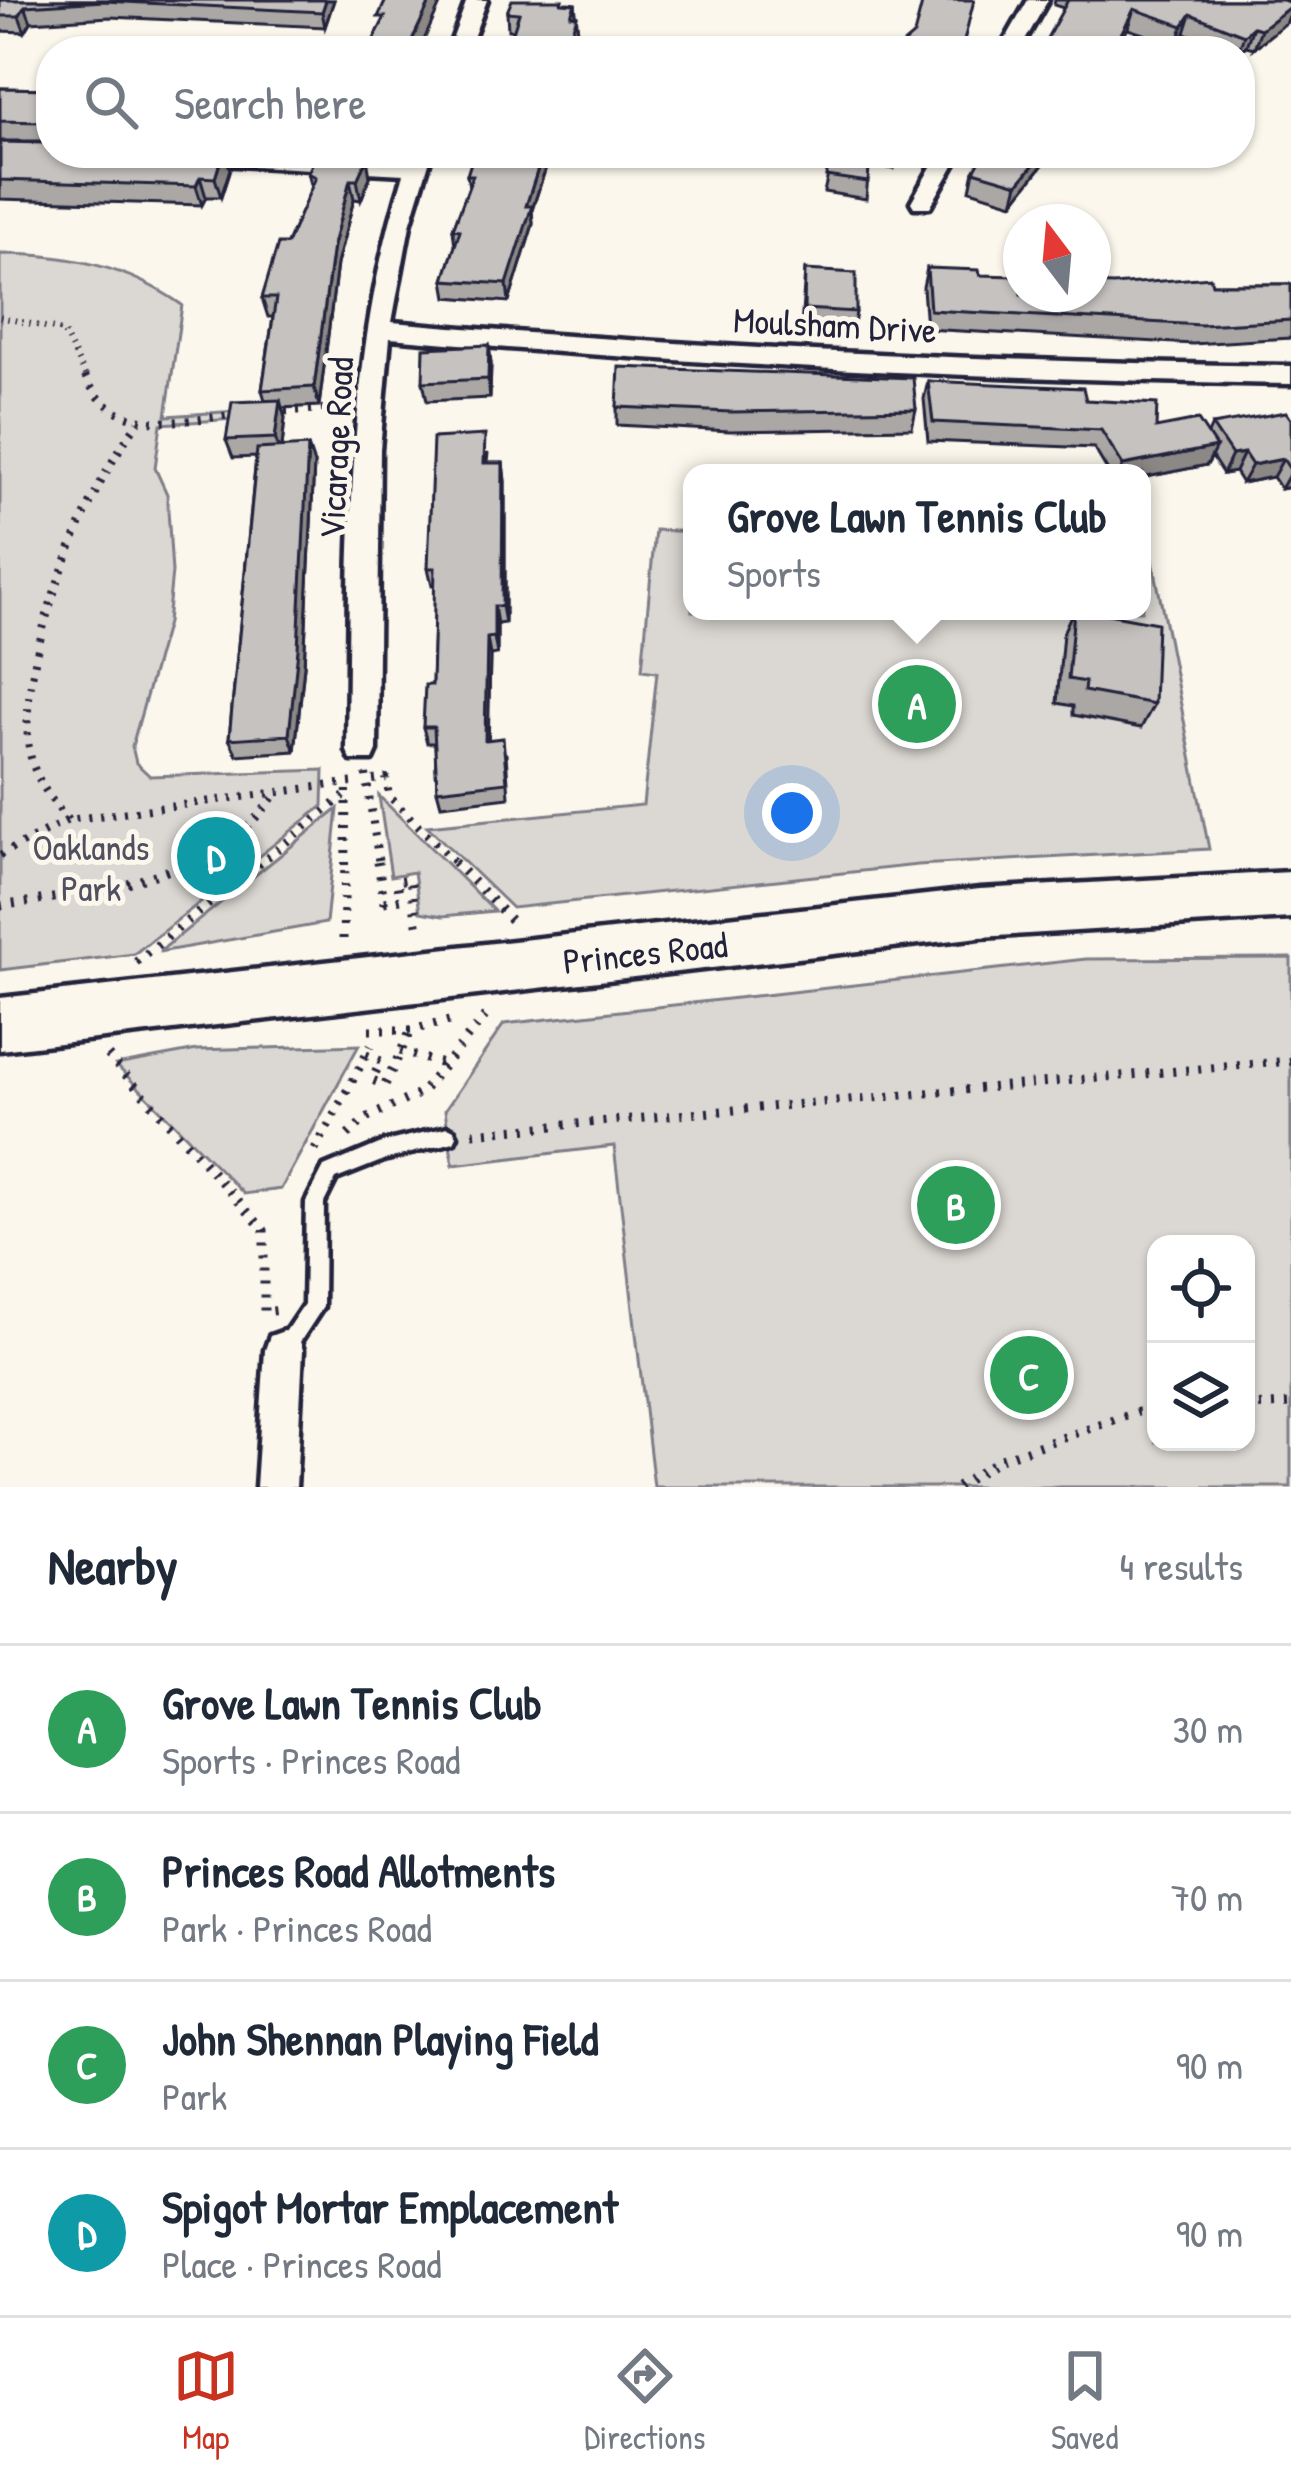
<!DOCTYPE html>
<meta charset="utf-8">
<style>
:root{--surface:#fff;--page:#f6f6f7;--text:#1f2937;--muted:#747a83;--line:#e0e1e3;--accent:#c8321e}
body{margin:0;font-family:"Patrick Hand",sans-serif;background:var(--page);color:var(--text)}
.controls{position:absolute;right:36px;bottom:36px;display:grid;overflow:hidden;border-radius:24px;box-shadow:0 3px 9px #0004}
.controls button{width:108px;height:108px;display:grid;place-items:center;padding:0;border:0;border-bottom:3px solid var(--line);background:var(--surface);color:var(--text);font:60px sans-serif}
.compass{position:absolute;left:1003px;top:204px;width:108px;height:108px;border-radius:50%;background:var(--surface);box-shadow:0 3px 9px #0004;rotate:344deg}
.you{position:absolute;left:792px;top:813px;width:42px;height:42px;margin:-30px;border:9px solid #fff;border-radius:50%;background:#1a73e8;box-shadow:0 0 0 18px #1a73e833}
.badge{display:grid;place-items:center;width:78px;height:78px;border-radius:50%;background:var(--accent);color:#fff;font-size:39px;font-weight:700}
.pin{position:absolute;translate:-50% -50%;border:6px solid #fff;box-shadow:0 3px 12px #0006}
.popup{position:absolute;left:683px;top:464px;width:468px;height:156px;box-sizing:border-box;display:grid;place-content:center;border-radius:24px;background:var(--surface);filter:drop-shadow(0 3px 9px #0005);font-size:39px;white-space:nowrap;color:var(--muted)}
.popup b{font-size:45px;color:var(--text)}
.popup::after{content:'';position:absolute;left:50%;top:100%;margin-left:-24px;border:24px solid transparent;border-top-color:var(--surface)}
.list{margin:0;padding:0;list-style:none}
h2{display:flex;justify-content:space-between;align-items:center;height:156px;margin:0;padding:0 48px;font-size:51px}
h2 small{font-size:39px;font-weight:400;color:var(--muted)}
.list li{display:grid;grid-template-columns:78px 1fr auto;gap:36px;align-items:center;box-sizing:border-box;height:168px;padding:0 48px;border-top:3px solid var(--line)}
.list b{display:block;font-size:45px;white-space:nowrap}
.list p{margin:0;font-size:39px;white-space:nowrap;color:var(--muted)}
.list em{font-size:39px;font-style:normal;color:var(--muted)}
.icon{flex:none;width:66px;height:66px;fill:none;stroke:currentColor;stroke-width:2;stroke-linecap:round;stroke-linejoin:round}
.map{position:relative;flex:none;width:1291px;height:1487px;overflow:hidden}
.search{position:absolute;background:var(--surface);box-shadow:0 3px 9px #0004;left:36px;right:36px;top:36px;height:132px;display:flex;align-items:center;gap:30px;box-sizing:border-box;padding:0 42px;border-radius:48px;color:var(--muted);font-size:45px}
.sheet{height:828px;background:var(--surface)}
nav{display:flex;justify-content:space-around;align-items:center;box-sizing:border-box;height:168px;border-top:3px solid var(--line);background:var(--surface);font-size:33px;color:var(--muted)}
nav a{display:grid;justify-items:center;gap:6px}
nav .on{color:var(--accent)}
.map>svg:first-child{display:block}
</style>
<div class="map">
<svg width="1291" height="1487" viewBox="0 0 1291 1487">
<rect width="100%" height="100%" fill="#fbf7ec"/>
<filter id="ink" filterUnits="userSpaceOnUse"><feTurbulence type="fractalNoise" baseFrequency=".00833" numOctaves="2"/><feDisplacementMap in="SourceGraphic" scale="24" xChannelSelector="R" yChannelSelector="G"/><feConvolveMatrix kernelMatrix="1 2 1 2 8 2 1 2 1" color-interpolation-filters="sRGB"/></filter>
<g filter="url(#ink)">
<path fill="#dbd8d3" stroke="#7e7d87" stroke-width="3" fill-rule="evenodd" d="M0,254C67,254 127,266 182,305L166,416L281,408L280,416L161,424L155,468L167,494L172,572L167,623L132,746L136,763L150,776L324,770L323,806L134,954L0,970Z
M655,530L692,532V611H1142V556H1152L1209,849L918,865L512,908L427,826L643,805L657,672L642,670Z
M379,796L494,911L443,916L420,912L414,872L391,876Z
M338,809L326,923L159,952Z
M1291,958V1487H654L614,1146L453,1165L445,1110L504,1024L1086,959ZM1156,1244H1246V1442H1156Z
M359,1045L281,1189L244,1194L116,1065L197,1050Z"/>
<g fill="none" stroke-linecap="round" stroke-linejoin="round">
<defs>
<path id="service" d="M448,1127L454,1130L457,1136L454,1142L384,1160L336,1179L324,1203L323,1307L292,1354L285,1357L278,1354L275,1347L304,1304L306,1202L324,1167L384,1142Z"/>
<path id="minor" d="M467,0H487L468,51H448Z
M1028,0H1048L1019,51H999Z
M116,153L408,161L410,153H432L410,225L392,322C691,348 991,362 1291,366V384C990,379 689,365 390,338L380,449L377,751L373,760H351L347,751C350,556 344,361 404,174L127,159Z
M939,153H961L930,207H914L911,202Z
M284,1331L298,1336L303,1350L296,1487H256L265,1350L270,1336Z"/>
<path id="primary" d="M1291,872V918L980,937L0,1050V998L980,889Z"/>
</defs>
<use href="#service" stroke="#22223b" stroke-width="9"/>
<use href="#minor" stroke="#22223b" stroke-width="9"/>
<use href="#primary" stroke="#22223b" stroke-width="9"/>
<path stroke="#22223b" stroke-width="6" stroke-dasharray="1.5 6" stroke-linecap="butt" d="M0,317L63,331L87,379"/>
<path stroke="#22223b" stroke-width="8" stroke-dasharray="3 9" stroke-linecap="butt" d="M85,376C115,440 184,420 240,414
M273,412L342,408
M366,774L379,865
M373,780L386,778L389,796L457,865
M68,820C50,799 33,776 29,748C16,664 86,487 139,422
M0,855L68,820L347,783
M186,865C225,849 252,827 276,793
M258,865L344,796
M345,865L347,783L358,782"/>
<path stroke="#22223b" stroke-width="9" stroke-dasharray="3 10" stroke-linecap="butt" d="M378,862L385,909
M454,862L511,920
M384,902L400,899L397,881L410,879L418,930
M0,906L113,889L194,862
M343,939L345,862
M136,962L261,862
M369,1030H411L449,1021
M400,1051L449,1066
M108,1055L264,1230V1312L281,1310
M366,1055L381,1061L372,1080L385,1085L411,1030
M473,1133L1291,1061
M348,1135L366,1118L421,1093L487,1014
M315,1150L371,1046
M1246,1406L1291,1404
M957,1487L1000,1459L1138,1412L1156,1411"/>
<use href="#service" fill="#fbf7ec" fill-rule="evenodd"/>
<use href="#minor" fill="#fbf7ec" fill-rule="evenodd"/>
<use href="#primary" fill="#fbf7ec" fill-rule="evenodd"/>
</g>
<path fill="#aaa7a5" stroke="#22223b" stroke-width="3" d="M0,0H334L325,27L110,17L31,22L25,32L0,31Z
M1055,0H1291V12L1287,22L1254,48L1246,46L1240,51H1230L1185,33L1177,45L1054,5Z
M568,3L575,4L578,34L572,51H507L513,30H508L507,12Z
M0,88L51,89V153H225L230,169L221,197H206L202,205L0,199V142L43,143L46,141H0Z
M329,153H380L379,156Z
M833,153H897L894,169L869,165L866,199L824,192Z
M1052,153L1013,203L970,190L974,171Z
M547,164L532,210L533,224L509,302L447,297L444,280L455,246L453,229L469,187L467,175Z
M308,173L370,177L361,200L354,199L337,264L319,406L282,408L285,418L282,448L314,464L304,666L295,751L237,755L229,739L256,457L233,458L226,440L265,400L262,390L273,317H268L262,298L312,188Z
M927,268L980,275L1021,294L1212,284H1291V338L1193,344L926,329L923,287Z
M805,270L856,312L853,331L801,328Z
M489,345L491,363L490,398L427,401L423,382Z
M928,381L1086,400L1156,428L1208,434L1212,425L1291,419V487L1281,489L1273,477L1242,483L1235,472L1223,474L1212,457L1207,465L1142,478V473H1109L1094,448L928,441L924,399Z
M617,407L916,409L912,428L730,431L617,425Z
M488,453L487,463H503L505,481V623L497,624V654L490,655L488,740L506,754L509,797L441,805L437,790L435,743H427L423,727L432,685L435,585H432L428,568Z
M1073,611H1092L1154,704L1141,728L1073,715V706L1057,703L1063,633Z"/>
<path fill="#8b8886" stroke="#22223b" stroke-width="3" d="M326,0H334L325,27L322,12Z
M431,0H442L419,51H407Z
M575,4L578,34L572,51H565L571,15Z
M25,6L31,22L25,32L19,16Z
M1291,6L1287,22L1254,48L1261,29Z
M1134,9L1128,28L1116,51H1112Z
M1191,14L1185,33L1177,45L1183,26Z
M1253,27L1246,46L1238,51L1244,35Z
M223,153H225L230,169L221,197L215,178Z
M543,153H546L547,164L532,210L533,224L509,302L507,284L526,206Z
M1043,153H1052L1013,203L1018,184Z
M367,158L370,177L361,200L357,180Z
M200,177L206,197L202,205L196,186Z
M350,180L354,199L337,264L319,406L314,387L333,245Z
M489,345L491,363L490,398L488,379Z
M280,400L285,418L281,456L275,438Z
M308,446L314,464L304,666L295,751L289,735Z
M1216,447L1207,465L1142,478V473H1120L1123,465Z
M1244,453L1235,472L1223,474L1232,455Z
M1283,459L1273,477L1242,483L1252,465Z
M503,463L505,481V623L502,606Z
M1291,471V487L1281,489Z
M494,606L497,624V654L494,637Z
M487,638L490,655L488,756L485,740Z"/>
<path fill="#c6c2c0" stroke="#22223b" stroke-width="3" d="M0,0H326L322,12L104,1L25,6L19,16H0Z
M386,0H431L407,51H368L385,17H378Z
M512,0H562L561,3L575,4L571,15L577,16L565,51H507L519,13L507,12Z
M923,0H974L962,49L951,47L950,51H900L901,46L914,35Z
M1068,0H1283L1291,3V6L1261,29L1253,27L1244,35L1191,14L1183,26L1134,9L1112,51H1040Z
M0,88L51,89V129L43,122L0,121Z
M51,139V153H223L215,178L200,177L196,186L0,180V142L43,143Z
M474,153H543L526,206H532L507,284L444,280L460,230L453,229L473,175H467Z
M833,153H870L868,182L826,176Z
M984,153H1043L1018,184L974,171Z
M316,155L367,158L357,180H350L333,245L314,387L262,390L276,298H262L278,244H287L316,177L308,173Z
M927,268L979,270L980,275L1015,276L1016,281H1021V294H1093V284L1113,285L1210,277L1212,284H1291V320L1201,325L930,310Z
M805,270L856,273V312L804,309Z
M489,345L488,379L423,382L424,348Z
M619,367L913,378L916,409L731,412L617,407Z
M928,381L1083,388L1086,400L1157,404L1156,428L1198,420L1216,447L1123,465L1101,430L933,422Z
M280,400L275,438L226,440L232,402Z
M1286,412L1291,419V471L1283,459L1252,465L1244,453L1232,455L1212,425Z
M485,435L484,463H503L502,606H494V637L487,638L485,740L503,738L507,782L437,790L434,727H423L425,685H432L435,568H428L433,438Z
M308,446L298,649L289,735L229,739L257,449Z
M1074,611H1092L1157,623L1154,704L1084,691L1085,682L1068,679Z"/>
</g>
<g text-anchor="middle" dominant-baseline="central" stroke-width="10" stroke-linejoin="round" paint-order="stroke">
<g font-size="36" fill="#22223b" stroke="#fbf7ec">
<text transform="translate(835 324) rotate(3)">Moulsham Drive</text>
<text transform="translate(335 448) rotate(-87)">Vicarage Road</text>
<text transform="translate(645 952) rotate(-6)">Princes Road</text>
</g>
<g font-size="36" fill="#505061" stroke="#fbf7ec">
<text x="91" y="846">Oaklands<tspan x="91" dy="41">Park</tspan></text>
</g>
</g>
</svg>
<div class="controls">
<button><svg class="icon" aria-label="locate" viewBox="0 0 24 24"><circle cx="12" cy="12" r="6"/><path d="M12 2v4M12 18v4M2 12h4M18 12h4"/></svg></button>
<button><svg class="icon" aria-label="layers" viewBox="0 0 24 24"><path d="M12 4l9 5-9 5-9-5zM3 14l9 5 9-5"/></svg></button>
</div>
<svg class="compass" viewBox="-18 -18 36 36"><path d="M0-13l5 13h-10z" fill="#e53935"/><path d="M0 13l5-13h-10z" fill="#747a83"/></svg>
<div class="you"></div>
<div class="pin badge" style="left:917px;top:704px;background:#2e9e5b">A</div>
<div class="popup"><b>Grove Lawn Tennis Club</b>Sports</div>
<div class="pin badge" style="left:956px;top:1205px;background:#2e9e5b">B</div>
<div class="pin badge" style="left:1029px;top:1375px;background:#2e9e5b">C</div>
<div class="pin badge" style="left:216px;top:856px;background:#0f9aa8">D</div>
<div class="search"><svg class="icon" aria-label="search" viewBox="0 0 24 24"><circle cx="10" cy="10" r="6"/><path d="M15 15l6 6"/></svg>Search here</div>
</div>
<section class="sheet">
<h2>Nearby<small>4 results</small></h2>
<ul class="list">
<li><span class="badge" style="background:#2e9e5b">A</span><div><b>Grove Lawn Tennis Club</b><p>Sports · Princes Road</p></div><em>30 m</em></li>
<li><span class="badge" style="background:#2e9e5b">B</span><div><b>Princes Road Allotments</b><p>Park · Princes Road</p></div><em>70 m</em></li>
<li><span class="badge" style="background:#2e9e5b">C</span><div><b>John Shennan Playing Field</b><p>Park</p></div><em>90 m</em></li>
<li><span class="badge" style="background:#0f9aa8">D</span><div><b>Spigot Mortar Emplacement</b><p>Place · Princes Road</p></div><em>90 m</em></li>
</ul>
</section>
<nav>
<a class="on"><svg class="icon" aria-label="map" viewBox="0 0 24 24"><path d="M3 6l6-2 6 2 6-2v14l-6 2-6-2-6 2zM9 4v14M15 6v14"/></svg>Map</a>
<a><svg class="icon" aria-label="directions" viewBox="0 0 24 24"><path d="M12 3l9 9-9 9-9-9zM9 14v-3h6M13 9l2 2-2 2"/></svg>Directions</a>
<a><svg class="icon" aria-label="saved" viewBox="0 0 24 24"><path d="M7 4h10v16l-5-4-5 4z"/></svg>Saved</a>
</nav>
